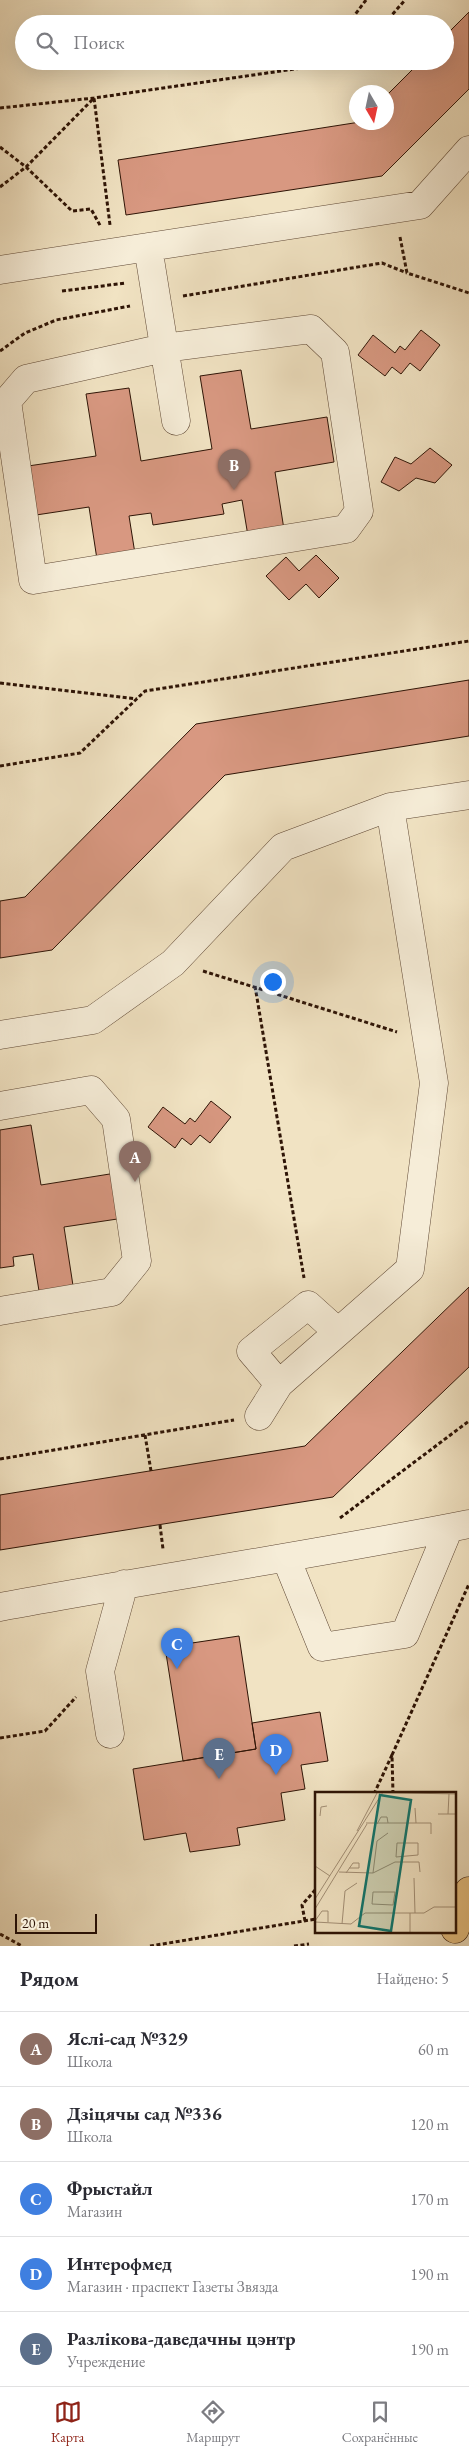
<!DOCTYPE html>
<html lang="ru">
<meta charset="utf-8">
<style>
:root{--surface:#fff;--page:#f2f2f3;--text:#2b2b33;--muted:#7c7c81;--line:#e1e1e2;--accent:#8f2418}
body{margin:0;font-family:"EB Garamond",serif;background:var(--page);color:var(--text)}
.compass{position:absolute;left:349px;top:85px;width:45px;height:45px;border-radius:50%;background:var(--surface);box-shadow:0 5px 20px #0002;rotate:171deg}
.scale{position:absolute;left:15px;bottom:12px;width:82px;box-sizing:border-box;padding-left:5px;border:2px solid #2e1406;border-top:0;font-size:14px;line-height:18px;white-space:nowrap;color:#2e1406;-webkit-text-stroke:4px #f6edd8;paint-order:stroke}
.you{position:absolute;left:272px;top:981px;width:18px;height:18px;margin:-12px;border:4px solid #fff;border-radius:50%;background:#1a73e8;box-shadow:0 0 0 8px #1a73e833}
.badge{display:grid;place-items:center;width:32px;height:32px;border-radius:50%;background:var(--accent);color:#fff;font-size:16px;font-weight:700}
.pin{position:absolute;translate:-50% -41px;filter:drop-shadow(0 1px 2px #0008)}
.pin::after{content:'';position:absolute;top:26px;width:18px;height:15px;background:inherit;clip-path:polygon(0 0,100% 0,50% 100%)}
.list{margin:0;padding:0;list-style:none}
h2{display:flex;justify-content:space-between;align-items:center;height:65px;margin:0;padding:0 20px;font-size:21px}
h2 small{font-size:16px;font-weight:400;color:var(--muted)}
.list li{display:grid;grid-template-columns:32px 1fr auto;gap:15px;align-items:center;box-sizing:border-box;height:75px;padding:0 20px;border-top:1px solid var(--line)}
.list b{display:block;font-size:19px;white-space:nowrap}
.list p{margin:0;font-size:16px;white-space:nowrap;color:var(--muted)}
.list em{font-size:16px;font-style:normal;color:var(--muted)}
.icon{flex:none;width:28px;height:28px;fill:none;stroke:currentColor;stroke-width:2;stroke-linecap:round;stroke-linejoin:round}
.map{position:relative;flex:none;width:469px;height:1946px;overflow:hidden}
.search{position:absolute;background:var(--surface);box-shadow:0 5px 20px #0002;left:15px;right:15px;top:15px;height:55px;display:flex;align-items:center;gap:12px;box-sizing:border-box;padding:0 18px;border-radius:28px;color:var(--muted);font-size:19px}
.sheet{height:440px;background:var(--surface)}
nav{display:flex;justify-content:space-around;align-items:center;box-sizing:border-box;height:70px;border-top:1px solid var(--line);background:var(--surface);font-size:14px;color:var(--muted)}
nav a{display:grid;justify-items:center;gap:2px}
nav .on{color:var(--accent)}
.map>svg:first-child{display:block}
</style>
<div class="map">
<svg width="469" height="1946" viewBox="0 0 469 1946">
<rect width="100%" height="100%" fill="#f1e3c3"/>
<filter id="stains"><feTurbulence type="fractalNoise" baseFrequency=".004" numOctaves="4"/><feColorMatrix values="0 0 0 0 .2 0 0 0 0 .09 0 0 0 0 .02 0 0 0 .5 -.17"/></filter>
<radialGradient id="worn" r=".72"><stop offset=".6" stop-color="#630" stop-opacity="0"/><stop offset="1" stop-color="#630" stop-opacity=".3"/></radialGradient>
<path fill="#d89881" stroke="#2e1406" d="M469,12V89L382,176L126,215L118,160L360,122H386V96L421,61H445V36Z
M421,330L440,345L420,371L410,363L401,374L392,367L385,376L358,355L373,335L395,353L400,346L405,350Z
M241,370L251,429L327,417L334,462L275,472L285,536L249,542L242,500L222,504L224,514L153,525L151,513L129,516L136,560L98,566L89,507L36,515L28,466L96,456L86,394L129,388L141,461L212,449L200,376Z
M430,448L452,465L435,483L416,478L399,491L381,482L395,457L411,464Z
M316,555L339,578L319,598L306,584L289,600L266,576L286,557L299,571Z
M469,680V736L225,775L52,950L0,958V901L25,897L196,724Z
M211,1101L231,1117L210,1143L200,1135L191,1145L182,1138L175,1148L148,1127L163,1107L185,1124L190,1118L195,1122Z
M31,1125L41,1185L116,1173L124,1218L64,1227L74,1292L40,1297L33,1254L13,1257L14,1266L0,1268V1130Z
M469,1287V1367L333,1497L0,1550V1495L305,1446Z
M239,1636L256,1749L183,1761L165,1647Z
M320,1712L328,1761L301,1765L305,1789L281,1793L285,1820L237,1828L240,1845L190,1852L186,1833L144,1840L133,1769L256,1749L252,1723Z"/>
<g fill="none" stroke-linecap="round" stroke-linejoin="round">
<defs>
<path id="minor" d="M148,247L176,421
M0,270L420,205L469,150
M311,329L335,352L359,511L346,529L33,580L7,401L26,379L164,348Z
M0,1035L93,1020L173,963L283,847L390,807L469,795
M0,1106L91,1090L116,1119L137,1261L112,1292L0,1311
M279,1384L251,1351L308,1305L338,1332
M259,1416L279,1384L410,1269L434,1083L390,807
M286,1558L322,1647L405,1634L449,1528
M0,1607C156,1578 313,1555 469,1524
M110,1734L100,1671L124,1584"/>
<path id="major" d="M455,1929L469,1891"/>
</defs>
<use href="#minor" stroke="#5f4835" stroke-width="29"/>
<use href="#major" stroke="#2e1406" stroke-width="29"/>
<path stroke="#2e1406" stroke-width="3" stroke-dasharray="4 2.5" stroke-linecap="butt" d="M348,24L366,0
M384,24L405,0
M0,108L94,98L350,61
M0,147L26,167L72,211L91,209L101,227
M0,187L26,167L94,98L110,225
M400,237L407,273L469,293
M62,291L126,283
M183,296L382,263L407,273
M0,351L25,333L56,320L130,306
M0,683L137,699
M0,766L80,753L145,691L469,641
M203,971L397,1032
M255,986L304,1278
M145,1435L151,1471
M0,1459L234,1420
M340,1518L469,1421
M160,1525L163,1549
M0,1738L45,1731L76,1697
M374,1794L392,1755
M393,1794L392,1755L469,1584
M305,1921L302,1905L316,1889
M0,1934L22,1946
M150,1946L316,1919
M294,1946L309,1944"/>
<use href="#minor" stroke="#f6edd8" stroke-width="28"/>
<use href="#major" stroke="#e8c282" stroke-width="28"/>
</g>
<g transform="translate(315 1792)">
<rect width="141" height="141" fill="#f1e3c3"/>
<path fill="none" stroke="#a39077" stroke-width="1" d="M39,0L142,2M100,16L101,31M123,22H142M133,22L134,2M5,24L6,15L12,14M51,31H116V42M62,32L66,25H72L73,31M42,39L62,1M82,51H103V63L81,65ZM0,74L15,84M24,80L58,81L80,70H104L105,80M31,81L38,71H44V76H34M58,81L62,49L73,41M99,86L100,121M80,100L78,113L57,112L58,100ZM0,107L68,0M0,117L52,32M95,121V141M0,129L7,119H13V130M0,130L36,132L50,121H109L119,115H142M27,132L30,99L42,91M56,141H78"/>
<path fill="#0f766e" fill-opacity="0.15" stroke="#0f766e" stroke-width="2.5" d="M65,3L96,8L76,139L44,134Z"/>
<rect width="141" height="141" fill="none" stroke="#2e1406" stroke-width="2.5"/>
</g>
<rect width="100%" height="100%" filter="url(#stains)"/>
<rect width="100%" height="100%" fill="url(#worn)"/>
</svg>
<svg class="compass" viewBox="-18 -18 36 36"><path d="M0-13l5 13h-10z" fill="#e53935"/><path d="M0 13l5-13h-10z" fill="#7c7c81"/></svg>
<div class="scale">20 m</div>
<div class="you"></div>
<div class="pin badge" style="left:135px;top:1182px;background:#8d6e63">A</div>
<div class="pin badge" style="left:234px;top:490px;background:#8d6e63">B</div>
<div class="pin badge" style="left:177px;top:1669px;background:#3f7fe0">C</div>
<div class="pin badge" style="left:276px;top:1775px;background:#3f7fe0">D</div>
<div class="pin badge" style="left:219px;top:1779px;background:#5c6f8a">E</div>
<div class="search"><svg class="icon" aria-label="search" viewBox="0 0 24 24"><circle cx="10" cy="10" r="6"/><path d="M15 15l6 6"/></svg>Поиск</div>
</div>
<section class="sheet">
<h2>Рядом<small>Найдено: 5</small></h2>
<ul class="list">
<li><span class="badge" style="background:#8d6e63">A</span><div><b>Яслі-сад №329</b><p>Школа</p></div><em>60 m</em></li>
<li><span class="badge" style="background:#8d6e63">B</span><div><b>Дзіцячы сад №336</b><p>Школа</p></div><em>120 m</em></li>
<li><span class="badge" style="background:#3f7fe0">C</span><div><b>Фрыстайл</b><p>Магазин</p></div><em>170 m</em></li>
<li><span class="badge" style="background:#3f7fe0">D</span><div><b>Интерофмед</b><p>Магазин · праспект Газеты Звязда</p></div><em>190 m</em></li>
<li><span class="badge" style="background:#5c6f8a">E</span><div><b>Разлікова-даведачны цэнтр</b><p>Учреждение</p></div><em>190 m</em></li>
</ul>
</section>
<nav>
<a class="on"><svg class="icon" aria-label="map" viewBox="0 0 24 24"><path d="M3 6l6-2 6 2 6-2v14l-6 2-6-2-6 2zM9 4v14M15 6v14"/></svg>Карта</a>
<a><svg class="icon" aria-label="directions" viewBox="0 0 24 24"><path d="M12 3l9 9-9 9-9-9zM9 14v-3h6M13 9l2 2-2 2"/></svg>Маршрут</a>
<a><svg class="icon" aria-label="saved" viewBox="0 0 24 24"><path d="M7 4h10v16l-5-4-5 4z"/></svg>Сохранённые</a>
</nav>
